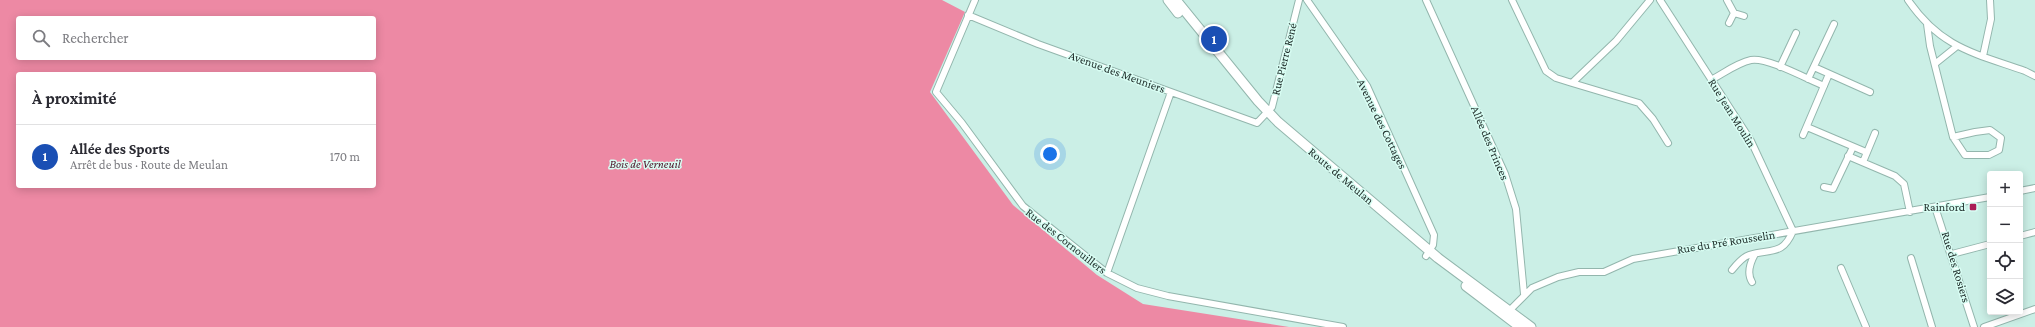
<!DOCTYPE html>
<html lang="fr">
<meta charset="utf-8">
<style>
:root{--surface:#fff;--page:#f7f7f7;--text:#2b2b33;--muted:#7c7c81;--line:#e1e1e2;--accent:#0b8043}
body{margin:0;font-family:"Crimson Pro",serif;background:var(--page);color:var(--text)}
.controls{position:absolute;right:12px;bottom:12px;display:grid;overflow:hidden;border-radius:4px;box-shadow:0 2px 10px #0003}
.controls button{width:36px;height:36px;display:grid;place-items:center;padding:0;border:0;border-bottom:1px solid var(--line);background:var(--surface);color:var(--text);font:20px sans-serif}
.you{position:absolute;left:1050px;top:154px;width:14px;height:14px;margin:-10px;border:3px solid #fff;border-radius:50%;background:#1a73e8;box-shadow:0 0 0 6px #1a73e833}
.badge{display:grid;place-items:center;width:26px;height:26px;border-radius:50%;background:var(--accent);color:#fff;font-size:13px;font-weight:700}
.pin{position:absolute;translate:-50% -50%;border:2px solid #fff;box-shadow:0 1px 4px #0006}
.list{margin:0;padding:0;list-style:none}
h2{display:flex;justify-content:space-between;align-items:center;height:52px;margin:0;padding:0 16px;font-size:17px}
h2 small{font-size:13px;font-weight:400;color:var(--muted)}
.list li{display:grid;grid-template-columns:26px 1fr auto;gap:12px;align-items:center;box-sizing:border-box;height:64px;padding:0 16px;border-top:1px solid var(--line)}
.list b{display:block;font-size:15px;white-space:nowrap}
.list p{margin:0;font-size:13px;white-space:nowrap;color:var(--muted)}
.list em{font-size:13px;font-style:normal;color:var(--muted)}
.icon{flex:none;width:22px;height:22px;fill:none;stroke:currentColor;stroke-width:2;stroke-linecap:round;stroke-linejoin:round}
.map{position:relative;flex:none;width:2035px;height:327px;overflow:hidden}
.search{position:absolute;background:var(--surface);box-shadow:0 2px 10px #0003;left:16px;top:16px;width:360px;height:44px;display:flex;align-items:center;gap:10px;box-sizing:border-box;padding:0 14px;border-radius:4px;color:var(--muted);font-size:15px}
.panel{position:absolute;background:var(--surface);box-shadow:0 2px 10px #0003;left:16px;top:72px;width:360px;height:116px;border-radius:4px}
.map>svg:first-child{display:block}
</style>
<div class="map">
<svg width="2035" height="327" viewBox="0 0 2035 327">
<rect width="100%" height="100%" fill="#cbefe6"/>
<path fill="#ed89a4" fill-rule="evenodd" d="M0,0H942L965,12L930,92L1013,205L1097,275L1143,304L1289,327H0ZM18,18H374V58H18ZM18,74H374V186H18Z"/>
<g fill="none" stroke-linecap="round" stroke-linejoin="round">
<defs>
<path id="street" d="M975,0L936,92L962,123L1023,206L1107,273L1137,288L1168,296L1343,327
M1307,0L1367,86L1434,235L1433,245L1426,256
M1426,0L1505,174L1516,209L1524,294
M1512,0L1546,71L1556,78L1572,83L1616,41L1650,0
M1660,0L1751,141L1793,231C1782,257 1770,248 1749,255C1743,257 1736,265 1732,270
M1727,0L1734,13L1744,16
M1908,0C1941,48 1974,53 2025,71L2035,76
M968,15L1038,44L1257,123L1272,107L1299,0
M1729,23L1734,13
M1927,24L1930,46L1953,137L1965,155H1989L1999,150L2001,138L1990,130L1975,132L1953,137
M1983,56L1991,19L1990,0
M1936,63L1956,47
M1780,67L1796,33
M1814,67L1870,92
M1808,79L1834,24
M1711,80C1724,73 1737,63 1751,60C1767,57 1807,79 1824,86
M1572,83L1639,103L1653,119L1668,143
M1807,127L1866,152
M1803,135L1829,74
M1848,156L1895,176L1904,184L1910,212
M1863,162L1875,133
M1824,187L1833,189L1853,147
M2020,191L2035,188
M1935,207L1974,327
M2020,236L2035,232
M1952,254L1990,244
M1911,258L1932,327
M1841,268L1866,327
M1107,273L1171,92
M1752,282C1747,274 1750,263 1755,254
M1507,313L1532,288L1558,277L1579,272H1604L1633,259L1990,197
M1984,327L2035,309"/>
<path id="secondary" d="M1168,0L1178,13
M1176,0L1258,101L1278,122L1438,258L1531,327
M1466,286L1520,327"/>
</defs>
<use href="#street" stroke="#93b6ad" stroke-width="8"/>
<use href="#secondary" stroke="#93b6ad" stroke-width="11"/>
<use href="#street" stroke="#fff" stroke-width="6"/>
<use href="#secondary" stroke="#fff" stroke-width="9"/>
</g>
<rect fill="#ab1c56" stroke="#d8fdf3" stroke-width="1.5" x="1969" y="203" width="8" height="8" rx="2"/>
<g text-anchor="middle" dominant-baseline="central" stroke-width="3" stroke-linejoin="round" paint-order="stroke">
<g font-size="12" fill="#1d2b28" stroke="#d8fdf3">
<text transform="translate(1284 59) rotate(-76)">Rue Pierre René</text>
<text transform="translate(1117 72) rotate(20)">Avenue des Meuniers</text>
<text transform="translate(1732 113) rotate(58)">Rue Jean Moulin</text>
<text transform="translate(1382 124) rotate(64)">Avenue des Cottages</text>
<text transform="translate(1490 143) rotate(67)">Allée des Princes</text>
<text transform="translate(1341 176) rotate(40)">Route de Meulan</text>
<text transform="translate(1066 241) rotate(38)">Rue des Cornouillers</text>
<text transform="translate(1726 242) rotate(-9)">Rue du Pré Rousselin</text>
<text transform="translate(1956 267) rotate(73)">Rue des Rosiers</text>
</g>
<g font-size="12" font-style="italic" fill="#4f1228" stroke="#d8fdf3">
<text x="645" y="164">Bois de Verneuil</text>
</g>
<g font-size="12" fill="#1d2b28" stroke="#d8fdf3" text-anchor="end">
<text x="1965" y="207">Rainford</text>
</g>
</g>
</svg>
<div class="controls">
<button>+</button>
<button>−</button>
<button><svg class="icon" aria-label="locate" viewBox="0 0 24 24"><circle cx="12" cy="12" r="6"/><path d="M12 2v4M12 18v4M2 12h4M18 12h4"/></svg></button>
<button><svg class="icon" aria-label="layers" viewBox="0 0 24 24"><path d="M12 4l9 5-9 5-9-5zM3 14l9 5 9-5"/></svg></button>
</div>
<div class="you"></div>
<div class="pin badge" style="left:1214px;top:39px;background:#1a4fb4">1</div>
<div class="search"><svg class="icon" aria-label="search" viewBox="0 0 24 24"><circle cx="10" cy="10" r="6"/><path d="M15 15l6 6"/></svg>Rechercher</div>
<section class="panel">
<h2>À proximité<small></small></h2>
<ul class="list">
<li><span class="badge" style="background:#1a4fb4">1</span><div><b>Allée des Sports</b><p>Arrêt de bus · Route de Meulan</p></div><em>170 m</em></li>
</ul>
</section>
</div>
